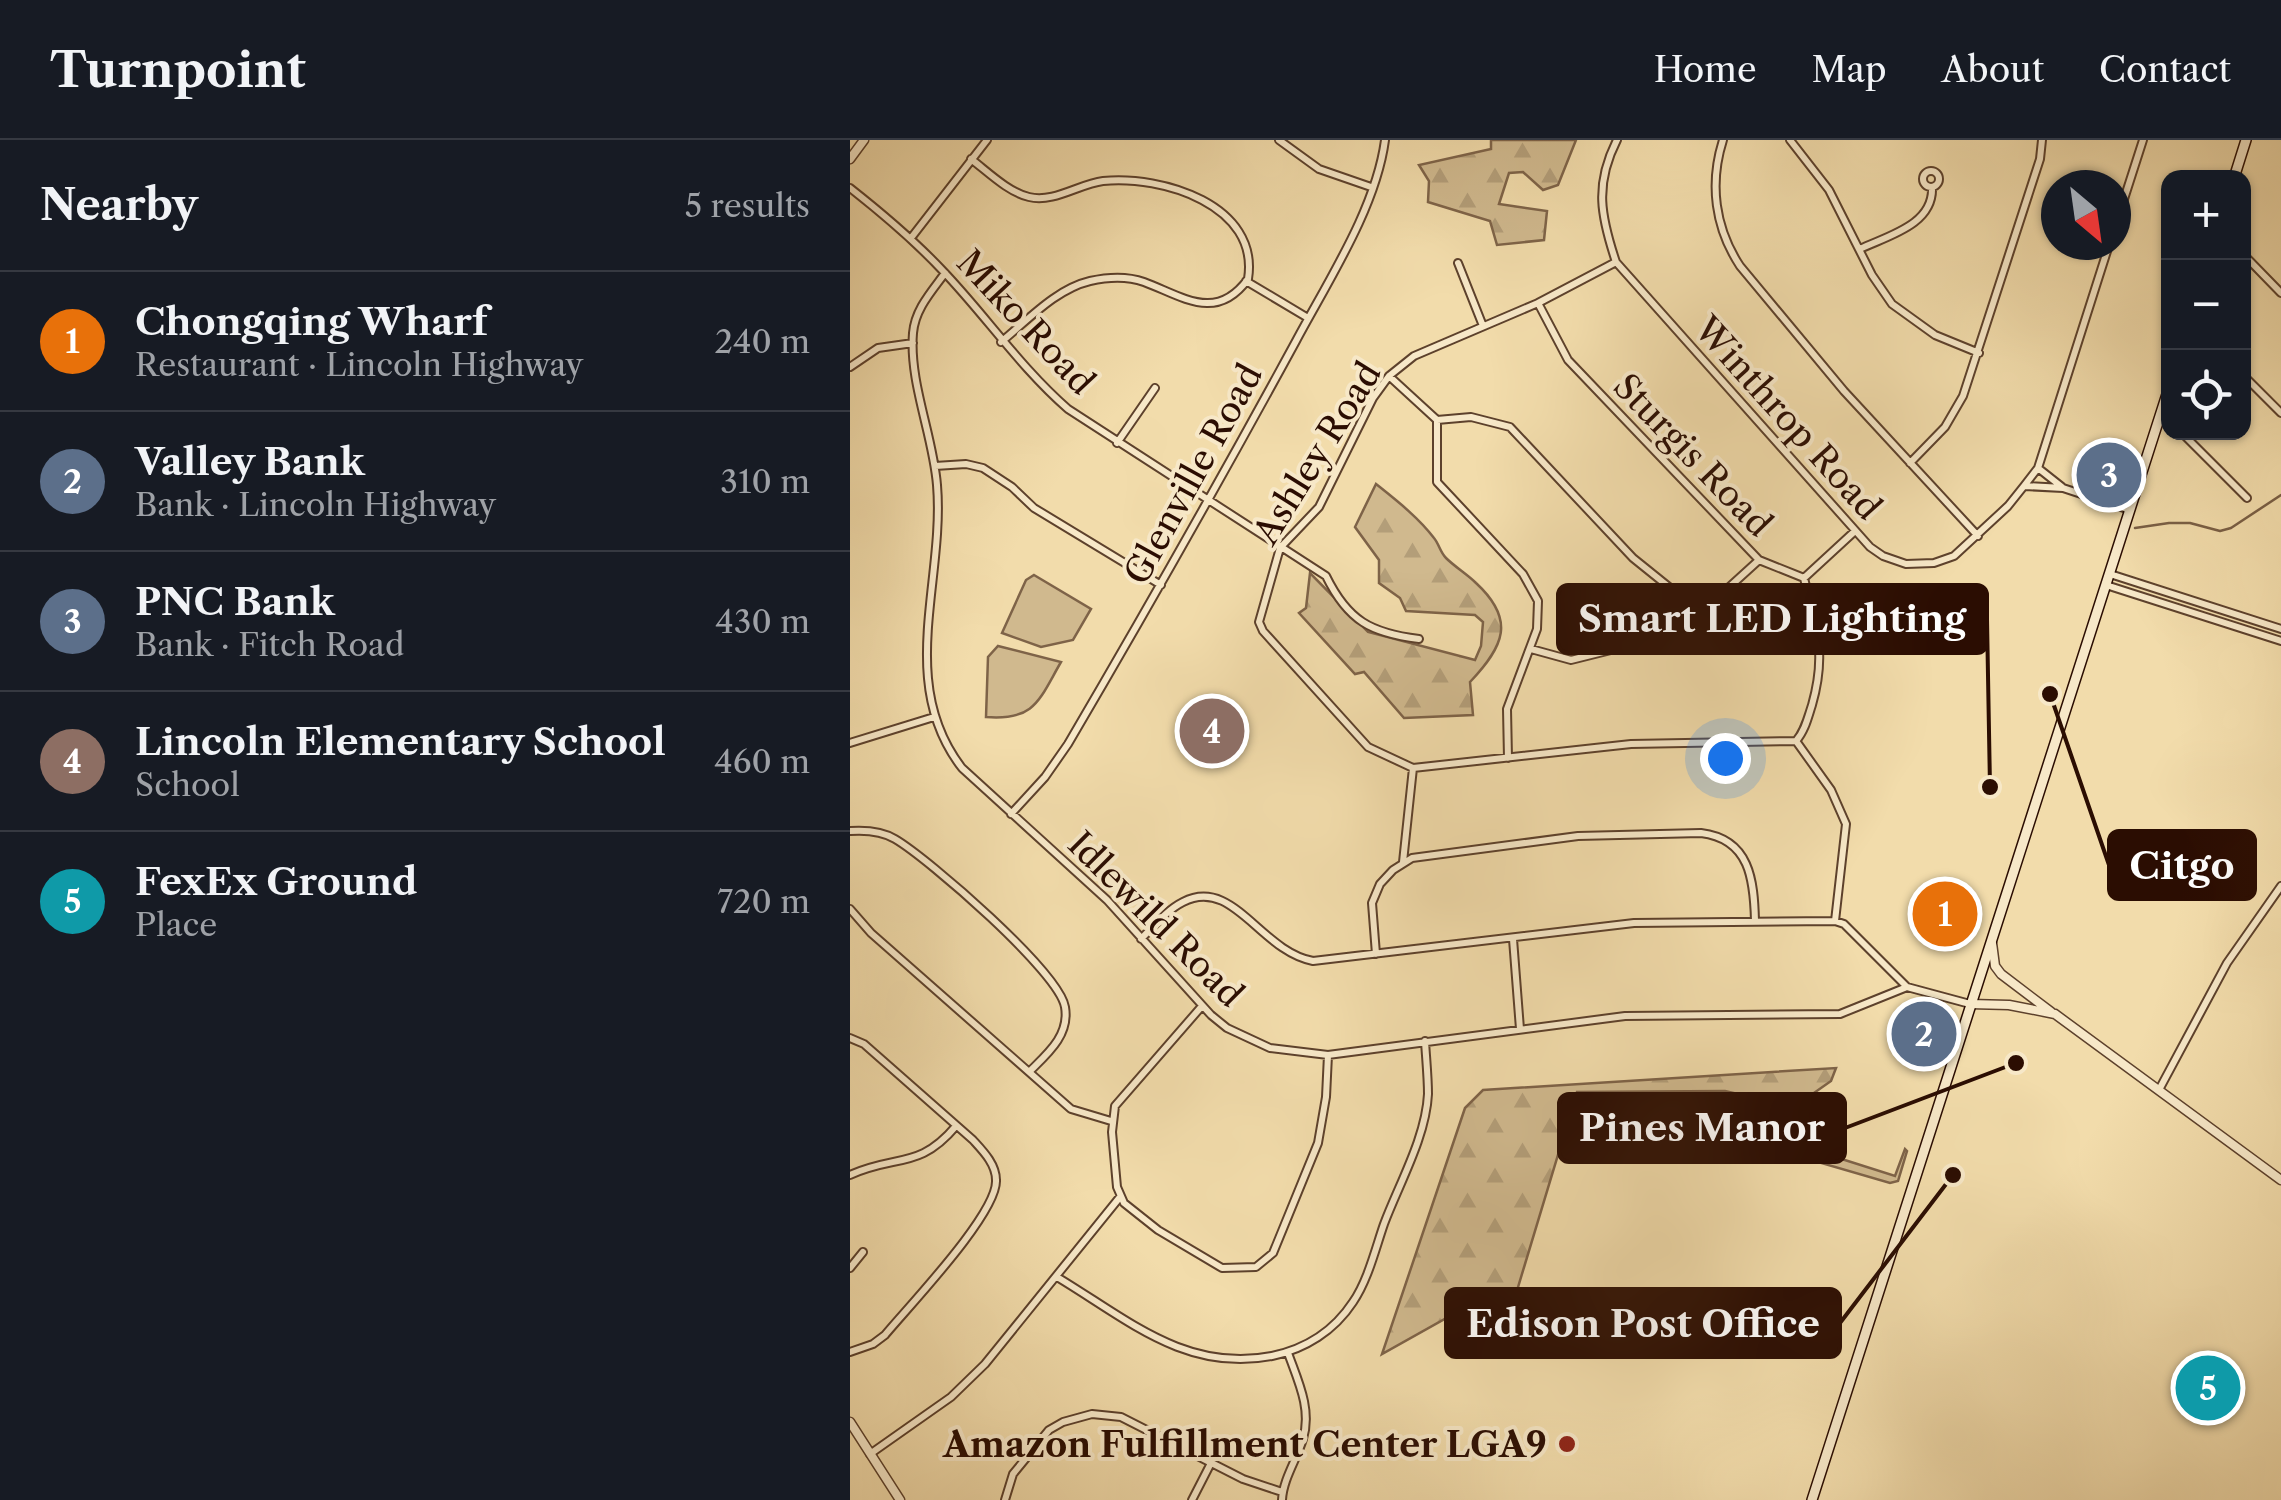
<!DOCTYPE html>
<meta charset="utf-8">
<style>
:root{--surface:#171b24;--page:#20242c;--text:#f1f3f6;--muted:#9ea1a6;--line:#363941;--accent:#c59692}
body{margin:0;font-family:"Libre Caslon Text",serif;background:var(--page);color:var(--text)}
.controls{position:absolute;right:30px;top:30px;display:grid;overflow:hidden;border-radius:20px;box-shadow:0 2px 8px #0004}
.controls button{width:90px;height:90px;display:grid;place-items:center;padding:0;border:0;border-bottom:2px solid var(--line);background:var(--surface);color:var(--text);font:50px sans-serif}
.compass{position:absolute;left:1191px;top:30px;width:90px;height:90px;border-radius:50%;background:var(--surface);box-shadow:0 2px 8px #0004;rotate:151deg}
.you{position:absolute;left:875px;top:618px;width:35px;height:35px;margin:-25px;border:8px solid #fff;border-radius:50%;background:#1a73e8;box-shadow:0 0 0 15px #1a73e833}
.badge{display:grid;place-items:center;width:65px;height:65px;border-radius:50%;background:var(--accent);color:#fff;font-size:32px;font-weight:700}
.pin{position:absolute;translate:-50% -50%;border:5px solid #fff;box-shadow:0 2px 10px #0006}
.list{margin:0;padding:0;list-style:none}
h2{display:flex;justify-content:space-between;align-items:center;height:130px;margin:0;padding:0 40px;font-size:42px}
h2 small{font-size:32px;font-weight:400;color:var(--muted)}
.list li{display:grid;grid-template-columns:65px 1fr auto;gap:30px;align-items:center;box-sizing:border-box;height:140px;padding:0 40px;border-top:2px solid var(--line)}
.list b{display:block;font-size:38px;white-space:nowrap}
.list p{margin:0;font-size:32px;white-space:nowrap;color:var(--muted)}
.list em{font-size:32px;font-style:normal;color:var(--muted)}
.icon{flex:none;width:55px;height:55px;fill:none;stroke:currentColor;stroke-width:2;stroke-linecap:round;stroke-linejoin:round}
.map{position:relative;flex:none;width:1431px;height:1360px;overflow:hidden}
header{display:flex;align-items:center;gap:60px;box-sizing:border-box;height:140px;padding:0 50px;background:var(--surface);border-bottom:2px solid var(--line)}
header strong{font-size:48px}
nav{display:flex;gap:55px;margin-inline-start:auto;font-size:35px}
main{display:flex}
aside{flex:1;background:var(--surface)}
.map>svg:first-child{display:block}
</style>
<header>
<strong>Turnpoint</strong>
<nav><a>Home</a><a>Map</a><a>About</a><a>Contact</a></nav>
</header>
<main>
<aside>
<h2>Nearby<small>5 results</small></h2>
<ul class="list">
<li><span class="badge" style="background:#e8710a">1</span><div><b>Chongqing Wharf</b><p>Restaurant · Lincoln Highway</p></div><em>240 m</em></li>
<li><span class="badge" style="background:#5c6f8a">2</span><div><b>Valley Bank</b><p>Bank · Lincoln Highway</p></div><em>310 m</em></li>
<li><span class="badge" style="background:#5c6f8a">3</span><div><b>PNC Bank</b><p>Bank · Fitch Road</p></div><em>430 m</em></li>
<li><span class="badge" style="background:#8d6e63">4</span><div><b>Lincoln Elementary School</b><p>School</p></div><em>460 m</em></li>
<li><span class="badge" style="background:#0f9aa8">5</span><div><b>FexEx Ground</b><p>Place</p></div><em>720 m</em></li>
</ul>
</aside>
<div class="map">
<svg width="1431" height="1360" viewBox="0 0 1431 1360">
<defs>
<pattern id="grass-tufts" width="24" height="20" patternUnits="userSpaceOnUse" patternTransform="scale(2.5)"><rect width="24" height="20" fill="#d0b98e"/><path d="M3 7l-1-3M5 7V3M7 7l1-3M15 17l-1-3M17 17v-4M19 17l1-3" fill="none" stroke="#b39e79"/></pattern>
<pattern id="forest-firs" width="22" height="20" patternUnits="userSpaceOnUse" patternTransform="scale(2.5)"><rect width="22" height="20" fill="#d0b98e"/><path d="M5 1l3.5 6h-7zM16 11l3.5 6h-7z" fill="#b39e79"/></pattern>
</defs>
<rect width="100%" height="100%" fill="#f2dcab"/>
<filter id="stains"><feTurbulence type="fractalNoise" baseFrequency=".002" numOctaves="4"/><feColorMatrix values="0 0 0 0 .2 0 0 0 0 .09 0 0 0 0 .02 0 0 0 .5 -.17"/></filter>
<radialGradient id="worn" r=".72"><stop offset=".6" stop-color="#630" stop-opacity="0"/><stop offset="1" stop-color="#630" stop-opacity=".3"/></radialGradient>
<path fill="url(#grass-tufts)" stroke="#7e6348" stroke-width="2.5" d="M957,1008L1045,1036L1055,1009L1057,1011L1048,1041L1040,1043L954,1018Z"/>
<path fill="url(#forest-firs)" stroke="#7e6348" stroke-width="2.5" d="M641,0H726L708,45L693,50L673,32L659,33L649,64L697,71L694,100L647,105L640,81L578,62L579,41L569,25L641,9Z
M526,344C546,360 568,377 584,398C589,404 590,412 596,418C605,427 617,434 626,443C666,480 654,506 620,542L623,575L554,578L514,532L505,534L449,473L456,468L460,433L518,492L625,520L631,506L633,482L625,475L556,471L550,458L529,443V420L505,387Z
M986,928L981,941L944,967L875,951L727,952L662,1167L635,1161L618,1166L532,1214L615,968L633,950Z"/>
<path fill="#d0b98e" stroke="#7e6348" stroke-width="2.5" d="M184,435L241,469L223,500L191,507L152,493L176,440Z
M148,506L211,522C189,560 185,581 136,577L138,517Z"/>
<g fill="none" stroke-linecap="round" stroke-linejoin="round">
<path stroke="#7a5f45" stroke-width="2.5" d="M1285,388L1319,383H1340L1370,391L1381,388L1431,355"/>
<defs>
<path id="minor" d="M429,0L469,29L521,47
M767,0C744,45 751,77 766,122L1020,407L1033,416L1056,424L1084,423L1104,416L1158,366L1174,346L1188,328L1259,105
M873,0C859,44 865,88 890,126L994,251L1128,396
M940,0L979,50L1022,135L1042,164L1085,195L1129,213
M121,19C138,32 158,52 179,57C204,63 229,44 253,41C312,35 410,65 398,139C366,183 332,156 294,142C277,136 258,137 240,141C206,149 178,180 151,202
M1073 39a8 8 0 1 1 16 0a8 8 0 1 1-16 0Z
M0,48C33,74 64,100 93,131C136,176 170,227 218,269L476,436C498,481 521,493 569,499
M1266,84L1293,0
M61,98L137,0
M1010,109C1037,96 1084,85 1082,47
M1394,115L1431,153
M766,122L688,163L564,216L539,236L523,258L469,367L430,408L409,482L413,491L518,607L563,628L781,604L946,601
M608,123L633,186
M95,133C82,151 65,169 63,193C59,243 83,295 87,345C95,441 46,543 112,628L257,760L361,875L377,888L420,908L478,915L775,876L990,874L1057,847
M396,141L458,178
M688,163L718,220L909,420L954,438
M0,227L28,208L63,203
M539,236L587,280
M1394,236L1431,273
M587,280V342L673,434L688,461L687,489L657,569L658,618
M587,280L621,277L660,287L783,418L850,472
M1331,292L1397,358
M267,303L305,248
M1060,323L1095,287L1113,256L1190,19L1192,0
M85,326L116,324L133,328L162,347L184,368L311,445
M1188,328L1212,347
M1175,346L1213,348L1280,370
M1260,434L1431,489
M954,438L1005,391
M1256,445L1431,501
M681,509L721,520L821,495L831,491L909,420
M946,601L981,650L996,684L985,781
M946,601C955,591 958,577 962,565C977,512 966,489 954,438
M0,603L84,577
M161,674L195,637L218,604C296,471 372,337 446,201C478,141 526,68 535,0
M0,691C15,690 32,691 45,699C79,719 209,832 215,867C220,896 196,915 179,932
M553,722L563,628
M0,769L21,793L221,969L261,981
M291,799C304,786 317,770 333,762C383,736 410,811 463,821L784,783L985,781L994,784L1057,847L1120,864
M663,799L670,889
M526,814L522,763L530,744L543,730L562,718L728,696L851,693C900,699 904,740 905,781
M352,866L265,966L262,992L267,1047L274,1063L308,1090L372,1128L406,1127L423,1113L468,1003L476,957L478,915
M0,898L14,904L123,1000C133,1011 146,1024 146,1040C148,1073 59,1166 35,1195L23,1204L0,1212
M1310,948L1377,823L1431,746
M0,1035C46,1014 69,1030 106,986
M0,1128L13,1112
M207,1137C277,1179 336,1233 422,1216C455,1209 484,1191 503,1162C518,1140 525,1110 534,1084C549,1044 576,997 578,954C578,937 576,918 575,901
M20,1314L101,1257L135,1224L270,1057
M155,1360L163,1334L199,1290L213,1282L242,1274L271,1277L393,1339L432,1352
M342,1360L361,1323
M432,1360C433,1339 447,1319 453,1299C462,1269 448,1241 438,1213"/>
<path id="tertiary" d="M0,19L14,0
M1142,803L1145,826L1151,834L1201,872
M1120,864L1159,865L1205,874L1431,1040
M0,1282L50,1360"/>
<path id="secondary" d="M1384,38L1396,0
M962,1360L1318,251"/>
</defs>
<use href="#minor" stroke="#5d412c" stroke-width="10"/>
<use href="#tertiary" stroke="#5d412c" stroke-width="11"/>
<use href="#secondary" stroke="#2b0d02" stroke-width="12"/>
<use href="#minor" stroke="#f7e8c8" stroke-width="6"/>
<use href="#tertiary" stroke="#f7e8c8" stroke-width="8"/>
<use href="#secondary" stroke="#f7e8c8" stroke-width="9"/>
</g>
<circle fill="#8f2418" stroke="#f7e8c8" stroke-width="4" cx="717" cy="1304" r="10"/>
<g text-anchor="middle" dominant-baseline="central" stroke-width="8" stroke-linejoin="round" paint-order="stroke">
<g font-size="35" fill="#2b0d02" stroke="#f7e8c8">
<text transform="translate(176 182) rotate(47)">Miko Road</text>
<text transform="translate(938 278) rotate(48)">Winthrop Road</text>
<text transform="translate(467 313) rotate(-58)">Ashley Road</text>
<text transform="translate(843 315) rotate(46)">Sturgis Road</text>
<text transform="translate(343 334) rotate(-61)">Glenville Road</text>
<text transform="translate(306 779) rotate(45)">Idlewild Road</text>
</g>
<g font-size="35" font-weight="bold" fill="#2b0d02" stroke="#f7e8c8" text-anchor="end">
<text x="697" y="1304">Amazon Fulfillment Center LGA9</text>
</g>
</g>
<path fill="none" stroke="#2b0d02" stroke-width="4" d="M1140 647L1137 479M1200 554L1259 725M1166 923L995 988M1103 1035L990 1183"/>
<g fill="#2b0d02" stroke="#f7e8c8" stroke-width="4">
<circle cx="1140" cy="647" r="10"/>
<circle cx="1200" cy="554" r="10"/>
<circle cx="1166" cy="923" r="10"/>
<circle cx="1103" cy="1035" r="10"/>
</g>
<g fill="#2b0d02" stroke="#2b0d02" stroke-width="4">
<rect x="708" y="445" width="429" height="68" rx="10"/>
<rect x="1259" y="691" width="146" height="68" rx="10"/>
<rect x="709" y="954" width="286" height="68" rx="10"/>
<rect x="596" y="1149" width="394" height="68" rx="10"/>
</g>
<g font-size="38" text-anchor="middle" font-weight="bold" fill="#fff">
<text x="922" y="492">Smart LED Lighting</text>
<text x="1332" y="739">Citgo</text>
<text x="852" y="1001">Pines Manor</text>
<text x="793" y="1197">Edison Post Office</text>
</g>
<rect width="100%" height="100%" filter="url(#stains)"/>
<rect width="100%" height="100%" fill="url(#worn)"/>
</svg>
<div class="controls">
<button>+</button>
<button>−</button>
<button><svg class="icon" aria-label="locate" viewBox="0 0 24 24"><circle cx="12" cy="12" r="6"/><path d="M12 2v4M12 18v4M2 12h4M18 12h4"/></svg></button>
</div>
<svg class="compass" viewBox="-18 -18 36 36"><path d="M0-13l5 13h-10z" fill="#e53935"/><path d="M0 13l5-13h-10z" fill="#9ea1a6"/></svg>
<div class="you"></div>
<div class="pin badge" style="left:1095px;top:774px;background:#e8710a">1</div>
<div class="pin badge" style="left:1074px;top:894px;background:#5c6f8a">2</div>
<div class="pin badge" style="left:1259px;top:335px;background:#5c6f8a">3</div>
<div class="pin badge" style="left:362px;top:591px;background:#8d6e63">4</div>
<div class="pin badge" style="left:1358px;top:1248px;background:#0f9aa8">5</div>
</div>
</main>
